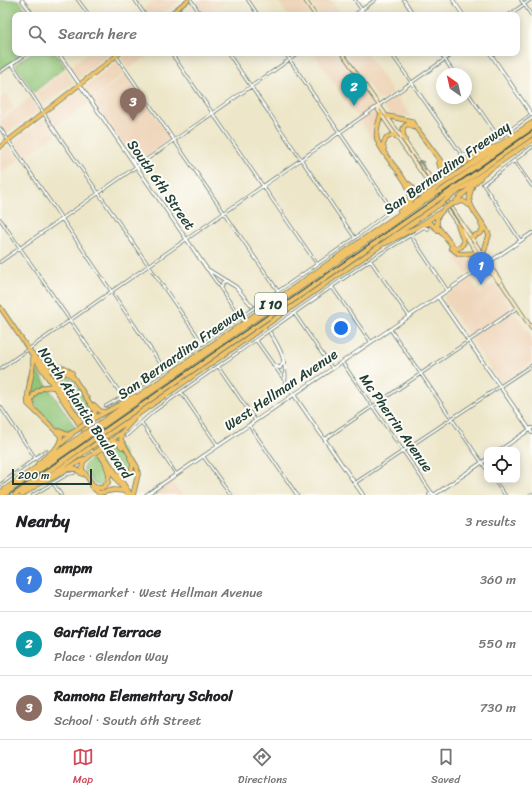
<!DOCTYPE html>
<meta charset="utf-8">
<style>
:root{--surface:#fff;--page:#f2f2f2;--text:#202124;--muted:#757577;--line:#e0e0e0;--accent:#d1495b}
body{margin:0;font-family:Sriracha,sans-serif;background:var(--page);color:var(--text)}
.controls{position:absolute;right:12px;bottom:12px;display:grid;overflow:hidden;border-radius:8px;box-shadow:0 2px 10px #0003}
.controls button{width:36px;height:36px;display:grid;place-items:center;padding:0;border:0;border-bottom:1px solid var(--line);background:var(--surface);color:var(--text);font:20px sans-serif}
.compass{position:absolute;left:436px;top:68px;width:36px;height:36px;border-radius:50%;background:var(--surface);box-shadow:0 2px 10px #0003;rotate:326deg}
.scale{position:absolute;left:12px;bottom:10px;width:80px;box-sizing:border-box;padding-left:4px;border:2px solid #1f3d34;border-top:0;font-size:11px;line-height:14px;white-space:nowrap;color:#1f3d34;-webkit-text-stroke:3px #fdfcf7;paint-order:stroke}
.you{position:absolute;left:341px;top:328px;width:14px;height:14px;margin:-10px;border:3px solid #fff;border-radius:50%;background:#1a73e8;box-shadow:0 0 0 6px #1a73e833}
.badge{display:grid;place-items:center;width:26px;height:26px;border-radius:50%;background:var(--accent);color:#fff;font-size:13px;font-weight:700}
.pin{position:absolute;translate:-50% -33px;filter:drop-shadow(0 1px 2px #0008)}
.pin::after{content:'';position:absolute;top:21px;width:14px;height:12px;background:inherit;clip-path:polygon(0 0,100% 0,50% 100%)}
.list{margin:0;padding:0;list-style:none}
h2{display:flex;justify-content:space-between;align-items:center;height:52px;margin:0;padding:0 16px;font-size:17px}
h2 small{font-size:13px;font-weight:400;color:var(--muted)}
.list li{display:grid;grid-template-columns:26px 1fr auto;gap:12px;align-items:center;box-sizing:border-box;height:64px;padding:0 16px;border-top:1px solid var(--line)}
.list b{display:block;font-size:15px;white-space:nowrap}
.list p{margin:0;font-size:13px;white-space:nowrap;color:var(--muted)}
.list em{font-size:13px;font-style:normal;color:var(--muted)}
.icon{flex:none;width:22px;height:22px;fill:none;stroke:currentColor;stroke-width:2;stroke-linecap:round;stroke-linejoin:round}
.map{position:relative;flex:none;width:532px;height:495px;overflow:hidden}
.search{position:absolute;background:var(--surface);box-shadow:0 2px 10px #0003;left:12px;right:12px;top:12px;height:44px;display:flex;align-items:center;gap:10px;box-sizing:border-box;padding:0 14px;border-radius:8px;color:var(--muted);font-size:15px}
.sheet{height:244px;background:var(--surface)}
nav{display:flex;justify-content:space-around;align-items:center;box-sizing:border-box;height:56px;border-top:1px solid var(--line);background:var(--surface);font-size:11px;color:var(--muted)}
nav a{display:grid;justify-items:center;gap:2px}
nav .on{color:var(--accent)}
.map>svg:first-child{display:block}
</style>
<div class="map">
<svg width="532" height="495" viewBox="0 0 532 495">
<rect width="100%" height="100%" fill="#fdfcf7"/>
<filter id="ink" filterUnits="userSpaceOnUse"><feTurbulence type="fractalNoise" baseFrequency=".025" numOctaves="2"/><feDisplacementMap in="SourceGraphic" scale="8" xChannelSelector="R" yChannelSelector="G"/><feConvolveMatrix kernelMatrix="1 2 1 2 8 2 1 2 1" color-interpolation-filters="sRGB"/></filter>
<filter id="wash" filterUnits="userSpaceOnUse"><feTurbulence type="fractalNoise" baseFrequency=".012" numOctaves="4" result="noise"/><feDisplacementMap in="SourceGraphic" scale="16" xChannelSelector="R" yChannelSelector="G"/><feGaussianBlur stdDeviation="0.9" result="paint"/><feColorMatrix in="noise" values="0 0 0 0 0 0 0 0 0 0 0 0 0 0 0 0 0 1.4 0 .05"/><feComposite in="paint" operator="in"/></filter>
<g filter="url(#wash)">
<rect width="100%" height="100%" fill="#ede6c9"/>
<path fill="#efd6bb" d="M155,0H181L161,15H147L143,9Z
M196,0H227L207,15H204L195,3Z
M277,0H301L311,15H288Z
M309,0H331L342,15H319Z
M87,53H111L78,79L70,67Z
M128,53H152L129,69L122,59Z
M314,53H337L373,104L372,107L357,118Z
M346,53H367L393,93L379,101Z
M116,63L119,64L125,73L92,99L85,86Z
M66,69L74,83L44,105L35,94Z
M126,74L171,139L138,163H136L93,100Z
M79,91L82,92L89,103L55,127L49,115Z
M7,94L14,107L0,118V99Z
M396,96L411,116L394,117L384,108V104Z
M30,98L38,111L6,134L0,125V121Z
M375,111L379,115L375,139L378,146L360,121Z
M43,119L45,120L56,135L22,158L14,142Z
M8,147H10L19,160L0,174V153Z
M472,255L479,264L466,273L456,259L457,256Z
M471,279L480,293L494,283L532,338V362L501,384L443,297Z
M172,481L182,495H152Z"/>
<path fill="#91c577" stroke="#588156" d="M0,0H19L29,15H15V53H24L0,70Z
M31,53H55L65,67L34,92L16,66L17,63Z
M64,369L92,408V415L84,423L50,373Z
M35,371H37L76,428L70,432H63L47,419L42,412L39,411L29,396Z
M111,445C119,445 125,450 124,458L130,465V468L123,474L118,472L103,450Z
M95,455L106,473L107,481L101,486L93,483L88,474L84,472V465Z"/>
</g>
<g filter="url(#ink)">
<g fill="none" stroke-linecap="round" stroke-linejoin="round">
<path stroke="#c4c4ab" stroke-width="2.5" stroke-dasharray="2.5 1" stroke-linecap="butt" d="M253,307L270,333"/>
<defs>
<path id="minor" d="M78,0L89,15
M135,0L145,15
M191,0L201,15
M248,0L258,15
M355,0L365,15
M404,0L414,15
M521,0L532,16
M354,15L375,0
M509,15L530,0
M114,53L278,291
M171,53L317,264
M228,53L355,238
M391,53L462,155H468L472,153L499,138L532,114
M440,53L455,74
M12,64L54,129L203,344
M0,72L28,53
M466,90L499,138
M0,128L165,370
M514,161L532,186
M0,219L123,397
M411,236L447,290
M520,240L483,184L532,147
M370,260L409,316
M0,262L299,53
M208,270L240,317
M221,287L223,282L227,281
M332,287L371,342
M294,313L332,368
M390,329L487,470
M256,340L285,381
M342,362L432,493
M218,366L255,420
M0,369L454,53
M181,392L218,446
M0,406L36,459
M106,406L140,387L355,238L389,211V205L285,53
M141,422L176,474
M249,425L297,495
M126,436L154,411L370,260L424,227L428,229
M325,439L517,308
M203,456L231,495
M494,480L505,495
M53,483L61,495
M355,483L532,365
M0,485L46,450
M33,495L68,474L74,473
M530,495L532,494"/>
<path id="tertiary" d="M22,0L33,15
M453,0L463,15
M58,53L207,269L236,287L252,306
M490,53L532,115
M438,297L532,433
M270,333C281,349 287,363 285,382L363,495
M273,365L280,368L284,361
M500,450L532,428
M146,495L532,233
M429,495L432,493L434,495
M434,495L487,459"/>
<path id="secondary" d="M305,0L315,15
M342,53L451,207L532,329
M379,106L378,110L490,271L499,282"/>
<path id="primary" d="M169,15L188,0
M0,147L120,53
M0,307L127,495
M29,350L41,363L131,495"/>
<path id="motorway" d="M381,114C379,121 375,131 377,139C382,158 416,183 409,201
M387,116L411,121L445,167L453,168L459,165
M405,140C403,134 400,127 408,124L413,127
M384,149L383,145L386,138L392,135L396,136
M441,177L487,149L494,147
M435,181L442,173L439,163
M409,184L415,190L425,188
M439,186L532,123
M472,188C462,205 483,219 489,235L483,255
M442,190L532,127
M445,195L532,134
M448,198L532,140
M456,201L480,178
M452,204L463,201L469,205
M400,211L421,191
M442,211L437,217V226L455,249L461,247L464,242L458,225
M423,225L430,223L438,230
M471,237L481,233L483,229L481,224
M386,243L419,226L439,213
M451,248L459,254L477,253
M33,358C34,374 26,389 28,404L61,436L60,442L57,447
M38,359L50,370L65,368L72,373
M62,393L57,381L58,377L66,372L73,377L95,411L94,417L85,424
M94,405L100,411L105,412
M33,408L31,401C33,392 43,385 52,387
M93,419L135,396
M90,430L431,192
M59,431L68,435L77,430
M122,432L121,440L137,467L138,474L133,495
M92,433L433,195
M95,438L437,200
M111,441L118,443L122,447
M98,442L440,204
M102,448L122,432L133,420
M91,455L83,462L82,469L94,487L102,488L108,483L109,474L106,465
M38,464L72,434
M69,469H76L82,474
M117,475L121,477L131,472L133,464L130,458
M45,480L52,478L84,459
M91,486L99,493L114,490L124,491
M0,493L81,436
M3,495L84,439
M15,495L87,444
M22,495L90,448"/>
</defs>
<use href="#minor" stroke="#677868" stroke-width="3.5"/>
<use href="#tertiary" stroke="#677868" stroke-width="4"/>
<use href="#secondary" stroke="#677868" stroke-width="4.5"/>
<use href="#primary" stroke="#677868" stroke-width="5"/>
<use href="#motorway" stroke="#677868" stroke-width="5.5"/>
<use href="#minor" stroke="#fff" stroke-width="2"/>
<use href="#tertiary" stroke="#fff" stroke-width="2.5"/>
<use href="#secondary" stroke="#f9e7c3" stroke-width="3"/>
<use href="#primary" stroke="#f1c369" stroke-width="3.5"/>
<use href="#motorway" stroke="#f1c369" stroke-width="4"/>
<path stroke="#1f3d34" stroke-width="1" d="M9,495L532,131"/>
<defs>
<path id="motorway-bridge" d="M427,186L435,181
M431,192L439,186
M433,195L442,190
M437,200L445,195
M440,204L448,198
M444,209L452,204
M77,430L85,424
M81,436L90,430
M84,439L92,433
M87,444L95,438
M90,448L98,442
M94,453L102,448"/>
</defs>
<use href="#motorway-bridge" stroke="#677868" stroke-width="5.5" stroke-linecap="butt"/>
<use href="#motorway-bridge" stroke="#f1c369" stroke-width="4"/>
</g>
<defs><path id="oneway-shaft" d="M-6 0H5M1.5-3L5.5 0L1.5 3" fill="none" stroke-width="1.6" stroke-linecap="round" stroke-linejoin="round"/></defs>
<use stroke="#8c927c" href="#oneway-shaft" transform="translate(422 165) rotate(-125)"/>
</g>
<g text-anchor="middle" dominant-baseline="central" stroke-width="4" stroke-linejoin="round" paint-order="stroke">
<rect fill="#fdfcf7" stroke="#62766e" stroke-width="1" x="255" y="293" width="32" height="22" rx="3"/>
<g font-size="13" font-weight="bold" fill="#1f3d34">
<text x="271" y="304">I 10</text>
</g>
<g font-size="14" fill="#1f3d34" stroke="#fdfcf7">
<text transform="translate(447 168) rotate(-35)">San Bernardino Freeway</text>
<text transform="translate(161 185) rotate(55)">South 6th Street</text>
<text transform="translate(181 353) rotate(-35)">San Bernardino Freeway</text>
<text transform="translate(281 390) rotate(-34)">West Hellman Avenue</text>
<text transform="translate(85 413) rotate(56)">North Atlantic Boulevard</text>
<text transform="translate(396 423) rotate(55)">Mc Pherrin Avenue</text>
</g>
</g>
</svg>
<div class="controls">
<button><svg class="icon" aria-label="locate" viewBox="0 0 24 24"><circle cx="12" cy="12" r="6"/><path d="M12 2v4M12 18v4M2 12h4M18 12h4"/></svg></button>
</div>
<svg class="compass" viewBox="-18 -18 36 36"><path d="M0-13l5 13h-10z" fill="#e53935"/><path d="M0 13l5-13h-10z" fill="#757577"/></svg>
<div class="scale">200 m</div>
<div class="you"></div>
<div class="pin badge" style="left:481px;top:285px;background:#3f7fe0">1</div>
<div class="pin badge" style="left:354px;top:106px;background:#0f9aa8">2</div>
<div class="pin badge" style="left:133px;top:121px;background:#8d6e63">3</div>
<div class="search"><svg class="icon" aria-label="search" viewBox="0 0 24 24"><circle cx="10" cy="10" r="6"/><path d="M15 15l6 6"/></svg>Search here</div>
</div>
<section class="sheet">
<h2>Nearby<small>3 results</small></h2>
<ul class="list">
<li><span class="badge" style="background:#3f7fe0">1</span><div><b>ampm</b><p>Supermarket · West Hellman Avenue</p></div><em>360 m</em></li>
<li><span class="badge" style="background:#0f9aa8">2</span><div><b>Garfield Terrace</b><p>Place · Glendon Way</p></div><em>550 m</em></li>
<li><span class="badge" style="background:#8d6e63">3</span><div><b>Ramona Elementary School</b><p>School · South 6th Street</p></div><em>730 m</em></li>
</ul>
</section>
<nav>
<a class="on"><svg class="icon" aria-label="map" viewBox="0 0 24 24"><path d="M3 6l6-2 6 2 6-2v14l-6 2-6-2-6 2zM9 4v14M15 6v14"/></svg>Map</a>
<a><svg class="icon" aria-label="directions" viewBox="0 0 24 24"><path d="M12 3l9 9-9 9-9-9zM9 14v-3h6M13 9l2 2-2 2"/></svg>Directions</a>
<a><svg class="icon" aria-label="saved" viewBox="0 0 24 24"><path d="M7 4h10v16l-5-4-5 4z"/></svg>Saved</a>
</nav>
